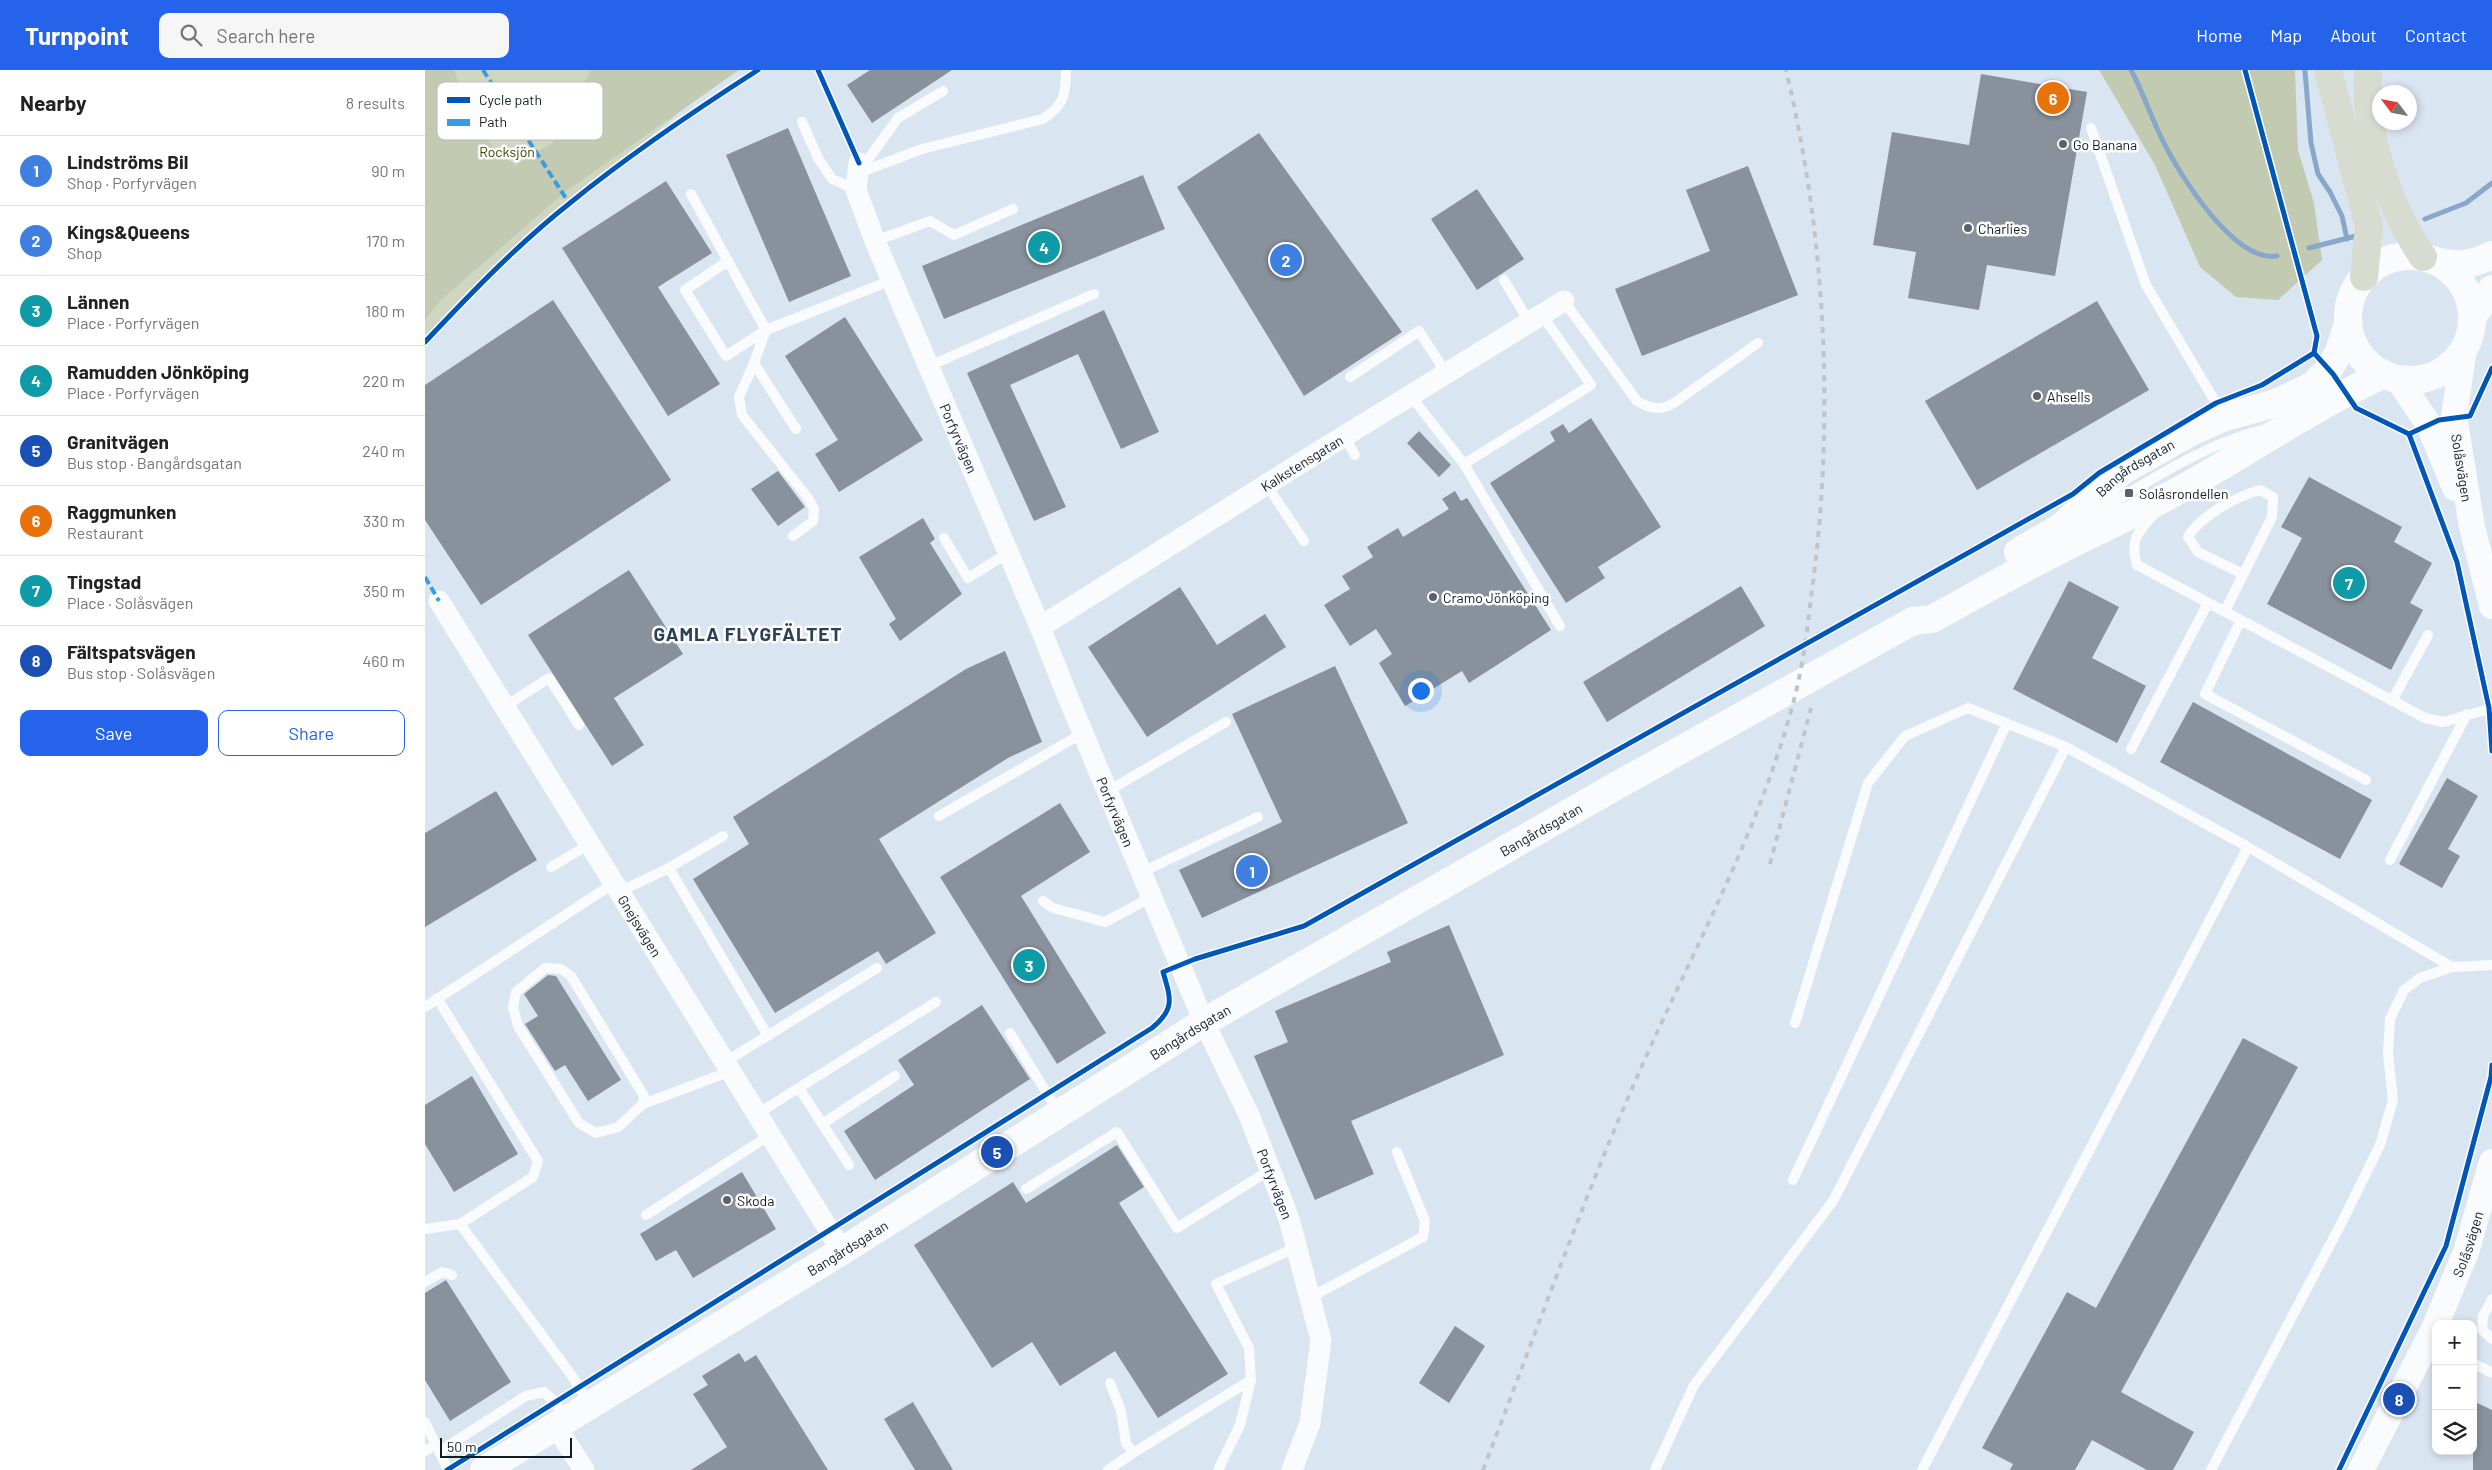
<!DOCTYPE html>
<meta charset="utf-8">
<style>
:root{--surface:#fff;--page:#f6f6f6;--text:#222;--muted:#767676;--line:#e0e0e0;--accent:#2563eb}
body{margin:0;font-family:Barlow,sans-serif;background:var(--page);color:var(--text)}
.controls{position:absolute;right:15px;bottom:15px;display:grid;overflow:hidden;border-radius:10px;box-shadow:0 2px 8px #0003}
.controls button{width:45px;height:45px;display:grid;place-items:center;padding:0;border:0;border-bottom:1px solid var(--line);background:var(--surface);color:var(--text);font:25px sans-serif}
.compass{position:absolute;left:1947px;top:15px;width:45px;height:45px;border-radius:50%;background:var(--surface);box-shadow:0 2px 8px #0003;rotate:302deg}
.scale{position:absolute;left:15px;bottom:12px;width:132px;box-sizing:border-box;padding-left:5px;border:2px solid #121c26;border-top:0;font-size:14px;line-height:18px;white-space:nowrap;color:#121c26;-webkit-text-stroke:4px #fff;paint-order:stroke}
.you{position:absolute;left:995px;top:620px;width:18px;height:18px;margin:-12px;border:4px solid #fff;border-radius:50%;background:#1a73e8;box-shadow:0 0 0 8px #1a73e833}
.badge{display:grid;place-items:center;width:32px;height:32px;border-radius:50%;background:var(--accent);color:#fff;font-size:16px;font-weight:700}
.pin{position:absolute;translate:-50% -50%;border:2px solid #fff;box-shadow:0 1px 5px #0006}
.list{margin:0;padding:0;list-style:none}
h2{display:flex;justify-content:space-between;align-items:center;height:65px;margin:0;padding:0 20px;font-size:21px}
h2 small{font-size:16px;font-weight:400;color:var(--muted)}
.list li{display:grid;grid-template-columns:32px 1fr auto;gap:15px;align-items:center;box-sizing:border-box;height:70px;padding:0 20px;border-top:1px solid var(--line)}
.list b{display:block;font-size:19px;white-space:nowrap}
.list p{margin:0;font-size:16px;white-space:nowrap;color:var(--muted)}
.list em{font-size:16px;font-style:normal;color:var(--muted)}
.actions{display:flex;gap:10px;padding:15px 20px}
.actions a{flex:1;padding:11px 0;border:1px solid var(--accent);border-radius:10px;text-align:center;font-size:18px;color:var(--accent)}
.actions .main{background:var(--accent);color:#fff}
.icon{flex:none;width:28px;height:28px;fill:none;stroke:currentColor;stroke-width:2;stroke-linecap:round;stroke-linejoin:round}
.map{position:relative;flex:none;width:2067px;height:1400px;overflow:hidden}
header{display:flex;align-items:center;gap:30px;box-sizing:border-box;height:70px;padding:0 25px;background:var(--accent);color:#fff}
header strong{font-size:24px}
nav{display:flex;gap:28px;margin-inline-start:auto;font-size:18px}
.search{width:350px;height:45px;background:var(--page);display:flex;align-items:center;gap:12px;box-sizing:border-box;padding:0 18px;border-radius:10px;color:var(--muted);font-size:19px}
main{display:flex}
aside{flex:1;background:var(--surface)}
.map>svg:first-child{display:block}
</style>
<header>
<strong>Turnpoint</strong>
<div class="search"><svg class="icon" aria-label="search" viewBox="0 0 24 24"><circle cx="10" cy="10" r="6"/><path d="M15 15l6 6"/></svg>Search here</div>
<nav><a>Home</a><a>Map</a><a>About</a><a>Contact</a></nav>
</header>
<main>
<aside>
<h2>Nearby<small>8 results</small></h2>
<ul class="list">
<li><span class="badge" style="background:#3f7fe0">1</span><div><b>Lindströms Bil</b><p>Shop · Porfyrvägen</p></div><em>90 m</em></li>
<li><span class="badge" style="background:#3f7fe0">2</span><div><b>Kings&amp;Queens</b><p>Shop</p></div><em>170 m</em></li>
<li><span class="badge" style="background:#0f9aa8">3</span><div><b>Lännen</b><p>Place · Porfyrvägen</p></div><em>180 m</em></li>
<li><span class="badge" style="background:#0f9aa8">4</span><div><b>Ramudden Jönköping</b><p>Place · Porfyrvägen</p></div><em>220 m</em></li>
<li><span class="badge" style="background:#1a4fb4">5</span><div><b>Granitvägen</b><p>Bus stop · Bangårdsgatan</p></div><em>240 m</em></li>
<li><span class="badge" style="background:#e8710a">6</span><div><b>Raggmunken</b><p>Restaurant</p></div><em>330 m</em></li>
<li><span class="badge" style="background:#0f9aa8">7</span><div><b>Tingstad</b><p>Place · Solåsvägen</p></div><em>350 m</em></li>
<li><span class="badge" style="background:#1a4fb4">8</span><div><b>Fältspatsvägen</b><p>Bus stop · Solåsvägen</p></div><em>460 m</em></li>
</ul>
<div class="actions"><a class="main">Save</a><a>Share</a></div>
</aside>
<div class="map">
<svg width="2067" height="1400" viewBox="0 0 2067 1400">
<rect width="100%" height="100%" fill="#dae5f2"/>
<path fill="#cfd7c3" d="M0,0H314L294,10L125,150L60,210L0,273Z"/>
<path fill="#c2cbb1" d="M0,0H29C42,37 56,74 91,95L128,72L166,0H314L140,122L16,230L0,250Z
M1674,0H1870L1873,80L1889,133L1897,190L1853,230L1811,227L1775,197L1730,95Z"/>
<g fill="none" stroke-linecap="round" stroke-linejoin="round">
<path stroke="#89a8c9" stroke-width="5" d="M1706,0C1719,24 1727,50 1739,73C1756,107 1810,193 1852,186
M1880,1L1886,73L1893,104L1905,122L1917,146L1922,169
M2000,149L2041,133L2067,113
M1884,178L1931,166"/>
</g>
<path fill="#88919c" d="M445,0H527L447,53L422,15Z
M1556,4L1662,22L1630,206L1562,195L1554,240L1483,228L1491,182L1448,175L1467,62L1544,75Z
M363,58L426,206L364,232L301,85Z
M834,63L977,262L879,326L752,117Z
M1323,96L1373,225L1217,286L1190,219L1285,181L1261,120Z
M718,105L740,159L519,249L497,196Z
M241,111L287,183L233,217L295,314L243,346L137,178Z
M1052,119L1099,189L1052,220L1006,149Z
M128,230L246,410L56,535L0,450V315Z
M1672,231L1724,320L1552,420L1500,331Z
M679,240L734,362L696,379L653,284L585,315L641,437L609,451L542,303Z
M420,247L498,370L414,422L390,384L413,370L360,286Z
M1166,348L1236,457L1173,497L1180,508L1141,533L1065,413L1130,371L1125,362L1138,354L1144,363Z
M994,361L1026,395L1014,407L982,373Z
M353,401L380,437L353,456L326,419Z
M1884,407L1977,457L1969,472L2007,493L1985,533L1998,540L1966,600L1842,534L1877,468L1856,457Z
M1030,421L1036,431L1042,428L1126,560L1044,613L1037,601L980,636L954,593L967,584L951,559L925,576L899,535L925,519L917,506L948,487L942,477L973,458L978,467L1024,439L1017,429Z
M498,448L510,469L505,473L537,524L475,571L464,554L471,549L434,487Z
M204,500L258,584L189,628L219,675L187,696L103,565Z
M1644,511L1694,537L1667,588L1721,616L1692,673L1588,619Z
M1316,516L1340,556L1182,652L1158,612Z
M755,517L792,575L840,544L861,577L722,667L663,577Z
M580,581L617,672L583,688L454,769L511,863L461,894L453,881L350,943L268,809L324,774L308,747L541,599Z
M910,596L983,753L777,848L754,800L857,752L807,644Z
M1768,632L1947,730L1915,789L1735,692Z
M2022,708L2053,726L2023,779L2035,786L2017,818L1974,794Z
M71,721L112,790L0,857V763Z
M635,733L665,782L596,826L681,963L632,994L515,807Z
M1024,855L1079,985L926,1051L949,1104L890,1130L829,986L863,972L850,941L966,892L962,882Z
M123,905L131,906L196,1010L163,1031L140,995L130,1001L100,954L113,946L99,924Z
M557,935L605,1009L450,1110L419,1061L489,1015L473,990Z
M1818,968L1873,997L1696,1322L1769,1362L1748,1400H1722L1667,1370L1650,1400H1585L1588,1394L1557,1378L1642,1222L1671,1238Z
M47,1006L93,1084L29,1122L0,1074V1035Z
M692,1075L719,1117L694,1133L803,1304L733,1348L690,1281L635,1316L607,1272L567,1298L489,1175L588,1112L601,1133Z
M317,1102L351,1159L268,1208L251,1180L231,1191L215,1164Z
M21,1210L86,1312L25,1351L0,1310V1223Z
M1030,1256L1060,1276L1024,1333L994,1313Z
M314,1283L320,1292L331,1285L403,1400H266L302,1377L268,1324L283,1315L277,1306Z
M2048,1331L2067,1340V1400H2048Z
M488,1332L528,1400H490L459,1349Z"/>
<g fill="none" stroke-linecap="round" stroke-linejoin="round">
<path stroke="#f9fbfd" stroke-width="10" d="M377,52L393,88L407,109L431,120
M1666,58L1721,215L1791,333L1796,347
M436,99L473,48L518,21
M433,103L497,79L618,49C639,35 641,25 641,0
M266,124L341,260L467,210
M450,171L505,151L529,165L588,139
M303,191L260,220L301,286L341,260
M1079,210L1104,252
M1139,231L1212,331C1226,339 1235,341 1249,333L1333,273
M341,260L329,293L371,359
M329,293L314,327L317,345L383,428L389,439L388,451L368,466
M504,296L669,224
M925,307L994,261L1021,303
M985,325L1039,394L1135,556
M919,366L930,385
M1039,394L1166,315L1117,245
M841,414L879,471
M1731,442C1714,461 1704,468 1712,495L2000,648L2018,652L2067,638
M1661,449C1716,416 1774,376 1837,360
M519,468L543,508L583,483
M1800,541L1847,447L1848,427L1835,420C1812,426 1775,446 1763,467L1773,482L1818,504
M1816,550L1780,624L1941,710
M1967,631L2003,565
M79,637L124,608L154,655
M1706,679L1783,533
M683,721L801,652
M514,746L658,663
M1965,790L2042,644
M126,797L165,774
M244,798L298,766
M717,802L833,747
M194,822L244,798L343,966
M618,831L628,838L680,852L727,827
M12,928L113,1091L108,1107L35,1154
M0,937L189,813
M1370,953L1443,713L1480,666L1543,638L1641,677L1823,777L2027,897L2067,895
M585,963L634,1043
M300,992L452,898
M374,1018L424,1095
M218,1034L193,1057L171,1063L154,1053L93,956L88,937L91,922L120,898L136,899L146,906L219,1026L218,1034L306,1001
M332,1044L511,932
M397,1054L470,1006
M1368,1110L1582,653
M601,1119L692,1062L752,1158L845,1100
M221,1145L345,1065
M0,1159L35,1154L147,1306L164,1333
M0,1212L17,1202L27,1205
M886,1227L998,1167L1000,1151L972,1082
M2067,1229L2058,1246L2057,1260L2067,1269
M2048,1293L2067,1303
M685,1313L696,1341L701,1373L708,1383L826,1310L824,1278L791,1214L872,1177
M0,1352L23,1400
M0,1381L11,1374
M15,1381L101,1326L119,1322L130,1332L140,1349
M683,1400L708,1383
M793,1400L815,1355L826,1310
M1230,1400L1269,1315L1408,1131L1641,677
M1497,1400L1823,777
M1786,1400L1918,1150L1955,1075L1968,1030L1963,984L1965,949L1979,920L1995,908L2027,897"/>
<g stroke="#f9fbfd" stroke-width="21">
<path id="s1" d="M434,93L431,120L450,171L615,557L642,625L779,952L824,1045L864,1149L896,1270L885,1353L867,1400"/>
<path id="s2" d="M14,531L417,1181"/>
<path id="s3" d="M615,557L895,381L1139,231"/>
<path d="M130,1355L159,1400"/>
</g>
<g stroke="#f9fbfd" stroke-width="26">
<path id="s4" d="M2039,279L2029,346L2047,457L2067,536"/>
<path d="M1973,309L2004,355L2030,418"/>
<path id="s5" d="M2011,1254L2041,1182L2067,1092"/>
<path d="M1936,1400L2011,1255"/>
</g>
<g stroke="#f9fbfd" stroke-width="28">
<circle cx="1985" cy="248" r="62"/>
<path d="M2010,191C2035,196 2044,196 2067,185"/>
<path d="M2047,247L2067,219"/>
<path id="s6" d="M1593,482L1636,457L1697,401L1764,363L1797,348L1851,333L1887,316L1904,299L1914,282L1923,253"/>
<path id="s7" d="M59,1400L417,1181L779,952L1191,716L1488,551L1507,549C1549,526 1591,502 1633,481C1676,459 1720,439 1762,416C1828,379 1890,336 1959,304"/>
</g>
<path stroke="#d8dbd0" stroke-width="28" d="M1903,0L1944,156L1939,207
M1943,0C1939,65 1962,134 1998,187"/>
<path stroke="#c1c4c8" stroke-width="4" stroke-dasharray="6 6" stroke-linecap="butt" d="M1345,794L1386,638
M1058,1400C1111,1263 1160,1123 1220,989C1275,866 1338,753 1371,622C1379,589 1383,553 1387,520C1410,349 1401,168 1361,0"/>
<path stroke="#3a9be0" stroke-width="4" stroke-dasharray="8 4" stroke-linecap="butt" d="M58,0L144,133
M0,507L14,531"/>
<defs>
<path id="cycleway" d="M393,0L434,93
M1820,0L1892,266L1889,283L1908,304L1931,338L1984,364L2014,350L2045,346L2067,298
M0,272C46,223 92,175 145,133C204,85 269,41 333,0
M1984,364L2032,492L2064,638L2067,681
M22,1400L727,958C750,939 746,929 738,902L770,889L879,856L1648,424L1674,403L1791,333L1837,315L1889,283
M1914,1400L2021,1176L2066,1007L2067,995"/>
</defs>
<use href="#cycleway" stroke="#fff" stroke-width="8"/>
<use href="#cycleway" stroke="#0057b8" stroke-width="5"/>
</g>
<g fill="#58626d" stroke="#fff" stroke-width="2">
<circle cx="1638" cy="74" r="5"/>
<circle cx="1543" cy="158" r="5"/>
<circle cx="1612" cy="326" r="5"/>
<rect x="1699" y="418" width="10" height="10" rx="2.5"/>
<circle cx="1008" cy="527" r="5"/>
<circle cx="302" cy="1130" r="5"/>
</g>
<g text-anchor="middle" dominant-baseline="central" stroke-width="5" stroke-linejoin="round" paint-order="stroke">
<g font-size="14" fill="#121c26" stroke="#fff" text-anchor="start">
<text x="1648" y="74">Go Banana</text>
<text x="1553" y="158">Charlies</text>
<text x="1622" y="326">Ahsells</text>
<text x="1714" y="423">Solåsrondellen</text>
<text x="1018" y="527">Cramo Jönköping</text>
<text x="312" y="1130">Skoda</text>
</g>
<g font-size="14" fill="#414500" stroke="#fff">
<text x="82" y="81">Rocksjön</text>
</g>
<g font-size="14" fill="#121c26" stroke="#fff">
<text stroke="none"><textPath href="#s1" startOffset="296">Porfyrvägen</textPath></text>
<text stroke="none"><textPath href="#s3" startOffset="309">Kalkstensgatan</textPath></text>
<text stroke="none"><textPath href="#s4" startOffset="120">Solåsvägen</textPath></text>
<text stroke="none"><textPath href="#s6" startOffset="145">Bangårdsgatan</textPath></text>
<text stroke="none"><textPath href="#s1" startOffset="701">Porfyrvägen</textPath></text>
<text stroke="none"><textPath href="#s7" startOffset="1236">Bangårdsgatan</textPath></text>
<text stroke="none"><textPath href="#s2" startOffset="382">Gnejsvägen</textPath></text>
<text stroke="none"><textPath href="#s7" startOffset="831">Bangårdsgatan</textPath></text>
<text stroke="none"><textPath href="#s1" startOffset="1106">Porfyrvägen</textPath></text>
<text stroke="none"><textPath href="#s5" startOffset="86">Solåsvägen</textPath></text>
<text stroke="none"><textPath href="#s7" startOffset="426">Bangårdsgatan</textPath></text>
</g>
<g font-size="19" font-weight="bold" letter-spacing="1" fill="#2a4158" stroke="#fff">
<text x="323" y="563">GAMLA FLYGFÄLTET</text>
</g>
</g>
<rect x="12" y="12" width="166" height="58" rx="8" fill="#fff" stroke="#b8bbbe" stroke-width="1"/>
<rect x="22" y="27" width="23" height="6" fill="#0057b8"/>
<rect x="22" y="49" width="23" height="7" fill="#3a9be0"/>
<g font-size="14" fill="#121c26">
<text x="54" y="35">Cycle path</text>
<text x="54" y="57">Path</text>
</g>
</svg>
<div class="controls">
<button>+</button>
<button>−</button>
<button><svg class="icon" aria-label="layers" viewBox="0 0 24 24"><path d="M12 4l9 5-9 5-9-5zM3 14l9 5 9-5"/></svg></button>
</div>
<svg class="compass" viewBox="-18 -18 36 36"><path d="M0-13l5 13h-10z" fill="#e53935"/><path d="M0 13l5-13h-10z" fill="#767676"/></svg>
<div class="scale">50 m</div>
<div class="you"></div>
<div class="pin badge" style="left:827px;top:801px;background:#3f7fe0">1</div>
<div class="pin badge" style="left:861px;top:190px;background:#3f7fe0">2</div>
<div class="pin badge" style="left:604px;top:895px;background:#0f9aa8">3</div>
<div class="pin badge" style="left:619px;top:177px;background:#0f9aa8">4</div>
<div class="pin badge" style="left:572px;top:1082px;background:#1a4fb4">5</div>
<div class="pin badge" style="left:1628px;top:28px;background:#e8710a">6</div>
<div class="pin badge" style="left:1924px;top:513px;background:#0f9aa8">7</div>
<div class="pin badge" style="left:1974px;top:1329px;background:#1a4fb4">8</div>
</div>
</main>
